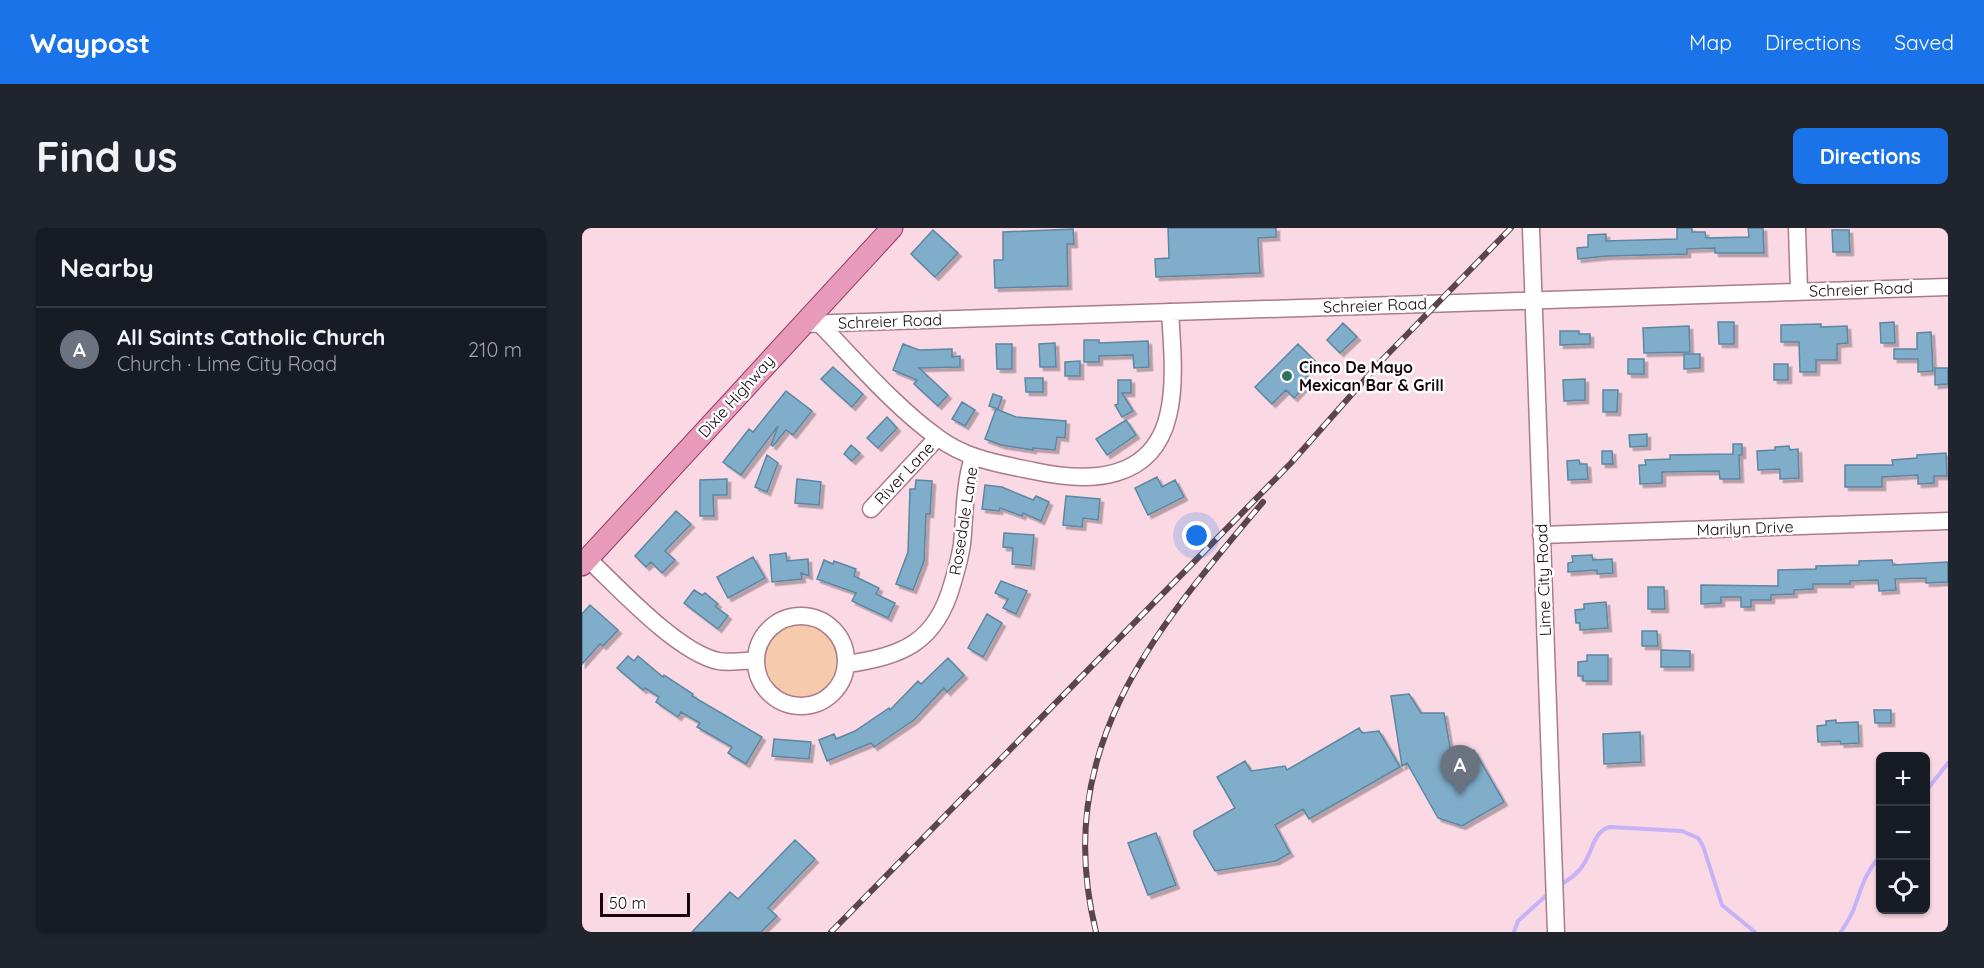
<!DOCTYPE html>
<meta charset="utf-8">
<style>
:root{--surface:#171b24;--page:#20242c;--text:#f1f3f6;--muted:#9ea1a6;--line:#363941;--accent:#1a73e8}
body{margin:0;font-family:Quicksand,sans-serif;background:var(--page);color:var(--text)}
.controls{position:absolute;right:18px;bottom:18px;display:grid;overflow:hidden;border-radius:9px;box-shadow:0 2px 4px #0004}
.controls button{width:54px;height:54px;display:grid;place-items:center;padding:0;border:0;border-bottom:2px solid var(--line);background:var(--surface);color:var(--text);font:30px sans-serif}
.scale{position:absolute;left:18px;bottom:15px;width:90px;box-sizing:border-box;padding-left:6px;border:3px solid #17070d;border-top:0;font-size:16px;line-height:21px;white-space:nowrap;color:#17070d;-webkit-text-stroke:4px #fff;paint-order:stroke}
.you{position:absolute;left:615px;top:308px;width:21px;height:21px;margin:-15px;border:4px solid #fff;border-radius:50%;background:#1a73e8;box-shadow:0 0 0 9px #1a73e833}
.badge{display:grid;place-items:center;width:39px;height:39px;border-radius:50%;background:var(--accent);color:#fff;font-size:20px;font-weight:700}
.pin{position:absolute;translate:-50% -50px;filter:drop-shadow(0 2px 3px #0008)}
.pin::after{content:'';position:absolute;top:32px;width:21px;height:18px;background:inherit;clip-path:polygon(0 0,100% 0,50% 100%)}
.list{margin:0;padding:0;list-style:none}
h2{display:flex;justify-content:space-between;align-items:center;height:78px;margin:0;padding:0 24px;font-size:26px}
h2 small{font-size:20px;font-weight:400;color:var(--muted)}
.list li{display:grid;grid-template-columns:39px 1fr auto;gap:18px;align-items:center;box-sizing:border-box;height:84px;padding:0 24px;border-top:2px solid var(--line)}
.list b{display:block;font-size:22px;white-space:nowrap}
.list p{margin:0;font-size:20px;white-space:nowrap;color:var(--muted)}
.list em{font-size:20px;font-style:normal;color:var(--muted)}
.icon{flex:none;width:33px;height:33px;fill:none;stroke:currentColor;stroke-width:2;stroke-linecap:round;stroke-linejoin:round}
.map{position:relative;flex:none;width:1366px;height:704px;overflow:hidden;border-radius:9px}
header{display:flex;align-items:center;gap:36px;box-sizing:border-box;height:84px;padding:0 30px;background:var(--accent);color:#fff}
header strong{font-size:28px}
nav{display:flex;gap:33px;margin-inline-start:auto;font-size:21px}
.intro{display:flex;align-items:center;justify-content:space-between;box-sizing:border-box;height:144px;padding:0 36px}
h1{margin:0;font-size:42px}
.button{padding:15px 27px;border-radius:9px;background:var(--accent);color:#fff;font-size:21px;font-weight:700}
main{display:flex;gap:36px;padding:0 36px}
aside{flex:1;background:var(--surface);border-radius:9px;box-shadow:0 2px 4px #0004}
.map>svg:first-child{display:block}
</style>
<header>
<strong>Waypost</strong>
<nav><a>Map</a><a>Directions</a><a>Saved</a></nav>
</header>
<div class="intro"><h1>Find us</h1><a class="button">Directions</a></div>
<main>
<aside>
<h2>Nearby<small></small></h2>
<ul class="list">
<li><span class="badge" style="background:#6b7280">A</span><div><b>All Saints Catholic Church</b><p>Church · Lime City Road</p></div><em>210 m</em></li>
</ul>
</aside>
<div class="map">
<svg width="1366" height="704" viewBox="0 0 1366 704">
<defs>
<filter id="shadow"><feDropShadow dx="3.5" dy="3.5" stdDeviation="0" flood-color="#0004"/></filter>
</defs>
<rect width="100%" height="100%" fill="#fad9e4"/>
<path fill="#f6cbac" d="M180 434a39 39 0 1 1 78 0a39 39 0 1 1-78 0Z"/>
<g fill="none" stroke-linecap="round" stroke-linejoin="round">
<path stroke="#c5b2f7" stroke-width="4" d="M1344,563L1366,535
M978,657C988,651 997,645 1003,634C1011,621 1012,603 1028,599L1100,603L1116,610L1121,618L1140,677L1173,704
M932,704L936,693L967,665
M1259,704C1263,697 1268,690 1271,683C1280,660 1281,648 1298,628"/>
</g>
<path fill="#80adca" stroke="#5b87a2" stroke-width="1.5" filter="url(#shadow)" d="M586,0H694V9L676,10L678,45L574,49L573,31L587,30Z
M1095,0H1110V4H1123L1124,10L1167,9L1166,0H1181L1182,25H1133V20L1105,21V26L1025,28L996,31L995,20L1006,19V7L1024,6V13L1095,11Z
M491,1L492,16H485L486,58L413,60L412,32H421V4Z
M351,2L376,25L353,49L329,26Z
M1250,2H1267L1268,24H1251Z
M1136,94H1152V116H1137Z
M1312,94L1313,115H1299L1298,95Z
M761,95L775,109L758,125L745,112Z
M1239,96V99L1265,98L1266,115L1255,116V132H1234V144H1218L1217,114H1199V97Z
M1107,98L1108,124L1062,125L1061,100Z
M978,103H997V106H1008V116L978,117Z
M1349,104L1351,143L1336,144V131H1312V121H1335V105Z
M502,112H517V115L566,113L567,139L552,140L551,127L517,128V134H502Z
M473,115L474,139H458L457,116Z
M321,116L337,122L370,121V129L378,128V139L337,140L366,167L356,178L332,156L335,152L311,142Z
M414,116H430V141H415Z
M716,116L733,133L722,145L729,152L712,170L704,162L690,176L673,159Z
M1102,126H1118V140L1102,141Z
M1046,131H1062V146H1046Z
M498,133V148H483V134Z
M1192,136H1206V152H1192Z
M251,139L281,166L270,179L239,151Z
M1353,140H1366V156L1353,157Z
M443,150H461V164H444Z
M1003,151V172L982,173L981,152Z
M536,152H549V165H540L551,183L540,189L533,177L536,176Z
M1021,162H1036L1035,184H1021Z
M204,163L230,183L211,207L204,202L191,218L189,217L196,198L159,247L141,234L167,201L171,204Z
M411,166L420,169L416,181L407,178Z
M380,174L393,182L383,198L370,191Z
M414,181L434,189L484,193L483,210L475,209L473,222L451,220V222L419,217L403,211Z
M305,189L315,200L296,220L285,210Z
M544,192L554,207L525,227L514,211Z
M1065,206V218L1048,219L1047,207Z
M1151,216H1160V227H1157L1158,251H1138L1137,243L1080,244V255L1058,256L1057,237H1064L1063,232L1088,231V227L1151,226Z
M269,217L278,225L270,233L262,226Z
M1207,218L1208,222L1216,221L1217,250L1198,251V241L1176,242L1175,223L1193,222V219Z
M1020,223H1030L1031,236H1020Z
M1364,225L1365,248H1352V255L1336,256V247L1300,249V259H1263V237H1311L1310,232L1335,230V227Z
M185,227L196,235L185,264L173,259Z
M997,232L998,236H1005L1006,251L986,252L985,233Z
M575,249L580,259L593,252L602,269L566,287L553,260Z
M145,251V267H131L132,288H118V252Z
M215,251L239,254L237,277L213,275Z
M334,252L350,253L348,286H344L342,333L331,362L314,356L326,324L328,261H333Z
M403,257L420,259L451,272L454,268L467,274L459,293L441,285L440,288L418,280L417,283L400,281Z
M484,268L518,271L516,292L501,290L500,299L481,297Z
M94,283L109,296L83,323L93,332L80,345L69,334L64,339L53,328Z
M422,305L452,307L449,338L430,336L431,320L421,319Z
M204,325L205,333L226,331L227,348L219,345L220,351L190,354L188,327Z
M1010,327L1011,332L1030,331L1031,345L1015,346V342L986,344V335L991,334L990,328Z
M171,329L183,350L146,370L135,349Z
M242,332L251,336L252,333L274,341L272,348L297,360L294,366L313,375L306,390L270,373L274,365L235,351Z
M1310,332L1311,337L1366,334V354L1344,355V350L1313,351L1314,362L1297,363L1296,352L1268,353V356H1231V361L1212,362V366L1189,367V372H1169V379H1159V369H1139V375L1119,376V357L1196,358V342L1234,341V338L1277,337V333Z
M419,353L445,363L434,386L421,380L426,371L413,365Z
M1066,359H1082L1083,381H1066Z
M112,362L120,367L123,365L136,376L133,378L146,388L136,401L102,375Z
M1024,374L1026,400L998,402V395H994L993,382L1002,381V376Z
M8,377L36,402L21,418L18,416L0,436V386Z
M405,386L420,395L401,429L386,420Z
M1060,403H1075L1076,418H1060Z
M1079,422L1108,423V439H1079Z
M1005,427H1026V453H1001V448H996V434L1005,433Z
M46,428L52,433L56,428L81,449L82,447L111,466L110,468L180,509L164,536L146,525L150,519L115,499L118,495L99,484L96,489L74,474L77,469L63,460L61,462L35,440Z
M366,430L382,447L365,464L362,460L332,492L292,519L289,515L245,533L237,512L252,506L254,511L273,503L307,480L308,482L336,453L339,456Z
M827,466L839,485H862L869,525L892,522L922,574L880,598L856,590L825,535L820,538L809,468Z
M1292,482H1309V495H1293Z
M1254,492V495L1276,494L1277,515L1259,516L1258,513L1236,514L1235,498L1244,497V493Z
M777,500L780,505L797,503L818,539L727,591L721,581L693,597L708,625L694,633L633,643L612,607V603L653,580L635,549L663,533L669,543L703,538L705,542Z
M1058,504L1059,534L1022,536L1021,506Z
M192,511L229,514L227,531L190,528Z
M574,605L594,657L566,667L546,615Z
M213,612L233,631L186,680L195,688L179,704H110L148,664L156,671Z"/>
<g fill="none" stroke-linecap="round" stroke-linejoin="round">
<defs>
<path id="minor" d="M949,0L974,704
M1215,0L1217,63
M237,95C273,132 313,179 355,209C384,231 418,236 452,243C507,255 570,254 586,188C594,157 590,116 588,84
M221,96L1366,59
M289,281L355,210
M959,307L1366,293
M6,331C37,360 95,424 136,433C148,435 161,433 173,432
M174 433a45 45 0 1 1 90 0a45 45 0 1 1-90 0Z
M264,436C320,429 354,414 370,357C374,344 378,330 380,316C383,287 382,258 391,229"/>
<path id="major" d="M0,337L310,0"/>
</defs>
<use href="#minor" stroke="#ab7b8b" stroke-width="19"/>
<use href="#major" stroke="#943b60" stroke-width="23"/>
<use href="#minor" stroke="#fff" stroke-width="16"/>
<use href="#major" stroke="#e89abb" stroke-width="21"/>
<defs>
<path id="rail" d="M249,704L709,235L802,130L929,0
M514,704C469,522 571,404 681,274"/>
</defs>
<use href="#rail" stroke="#5a454d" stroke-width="6"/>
<use href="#rail" stroke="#fff" stroke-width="4" stroke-dasharray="11" stroke-linecap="butt"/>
</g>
<circle fill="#2f7263" stroke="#fff" stroke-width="2" cx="705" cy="148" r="6"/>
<g text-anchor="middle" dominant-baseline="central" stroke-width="5" stroke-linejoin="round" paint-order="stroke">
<g font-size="16" fill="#17070d" stroke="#fff">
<text transform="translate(1279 61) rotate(-2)">Schreier Road</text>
<text transform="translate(793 77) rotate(-2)">Schreier Road</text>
<text transform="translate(308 93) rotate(-2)">Schreier Road</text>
<text transform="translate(154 168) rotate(-48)">Dixie Highway</text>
<text transform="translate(322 245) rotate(-47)">River Lane</text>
<text transform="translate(381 293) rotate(-81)">Rosedale Lane</text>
<text transform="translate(1163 300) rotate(-2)">Marilyn Drive</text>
<text transform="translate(961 352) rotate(-92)">Lime City Road</text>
</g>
<g font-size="16" font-weight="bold" fill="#17070d" stroke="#fff" text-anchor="start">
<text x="717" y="139">Cinco De Mayo<tspan x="717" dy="18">Mexican Bar &amp; Grill</tspan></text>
</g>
</g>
</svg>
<div class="controls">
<button>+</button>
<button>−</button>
<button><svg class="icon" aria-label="locate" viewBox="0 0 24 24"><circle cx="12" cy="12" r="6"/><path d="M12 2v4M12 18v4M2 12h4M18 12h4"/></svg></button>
</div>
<div class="scale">50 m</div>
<div class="you"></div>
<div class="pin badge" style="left:878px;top:567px;background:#6b7280">A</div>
</div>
</main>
